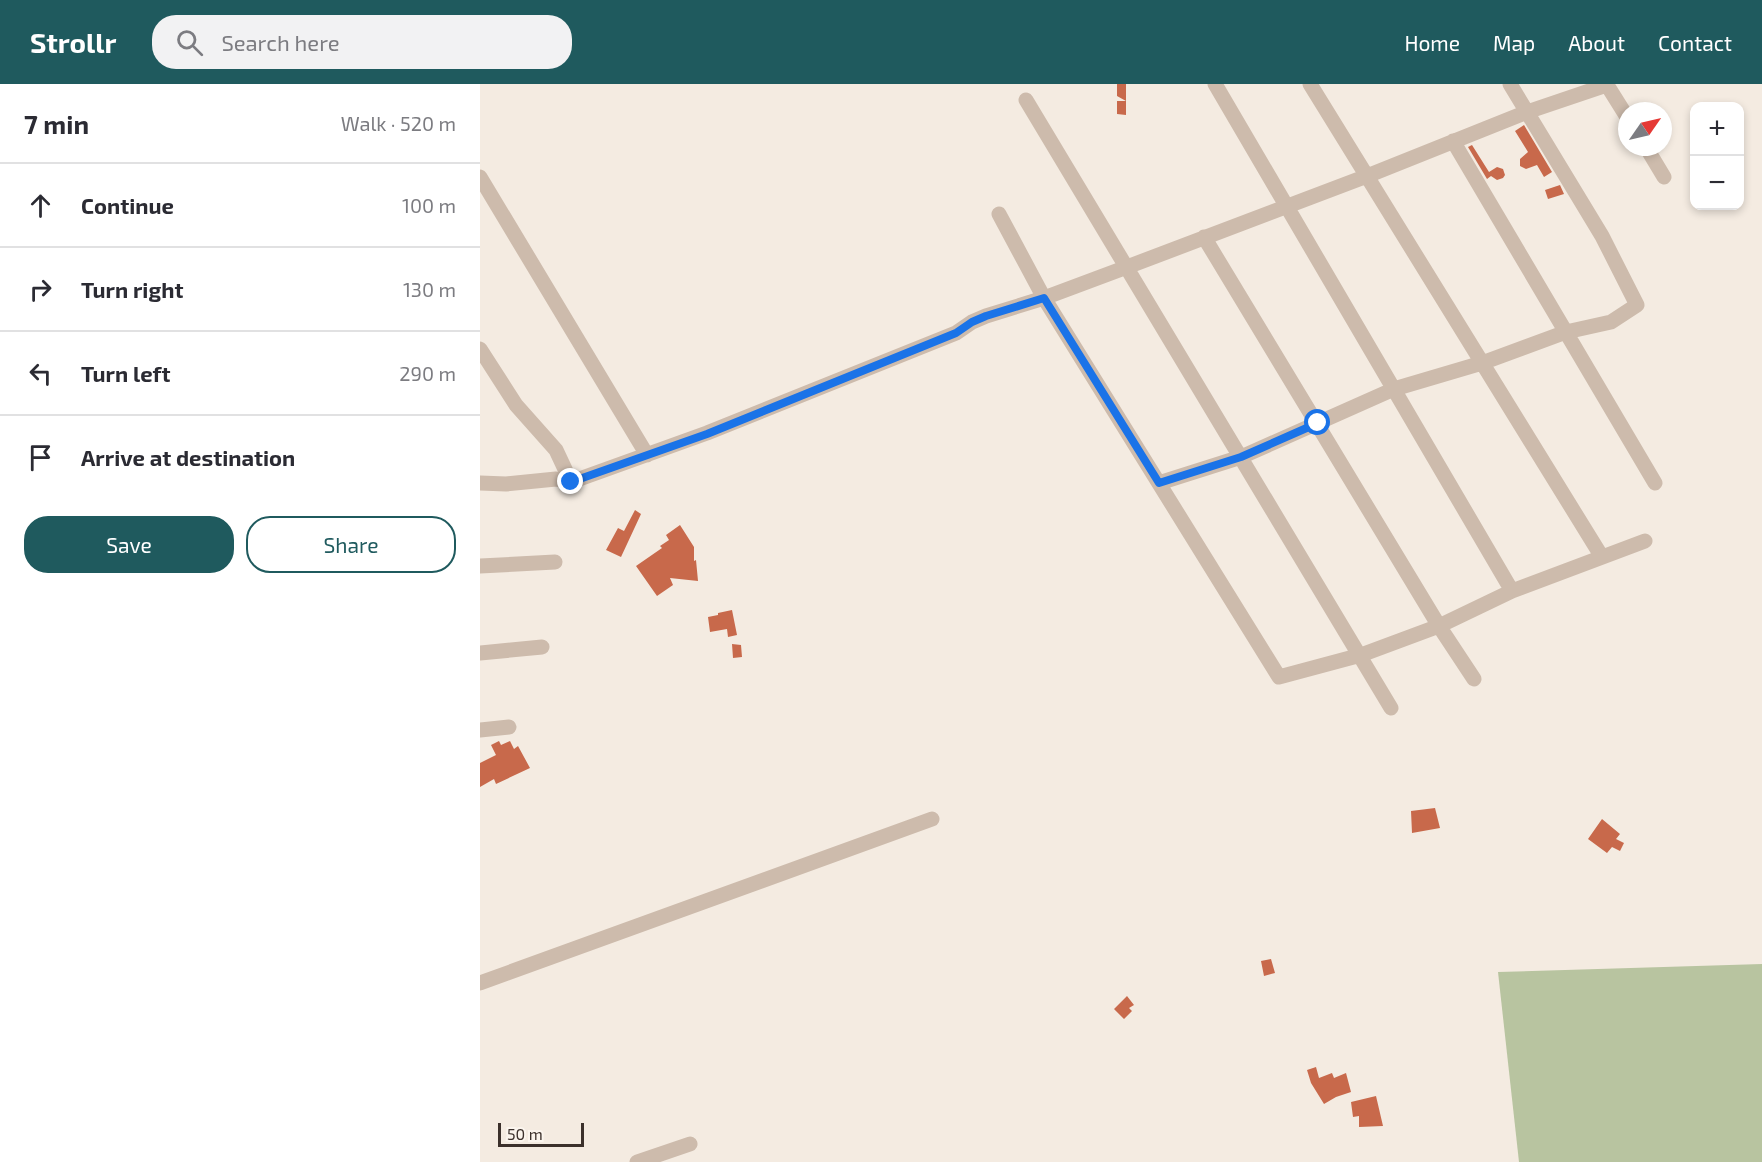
<!DOCTYPE html>
<meta charset="utf-8">
<style>
:root{--surface:#fff;--page:#f2f2f3;--text:#2b2b33;--muted:#7c7c81;--line:#e1e1e2;--accent:#1f5a5e}
body{margin:0;font-family:"Exo 2",sans-serif;background:var(--page);color:var(--text)}
.controls{position:absolute;right:18px;top:18px;display:grid;overflow:hidden;border-radius:12px;box-shadow:0 3px 9px #0003}
.controls button{width:54px;height:54px;display:grid;place-items:center;padding:0;border:0;border-bottom:2px solid var(--line);background:var(--surface);color:var(--text);font:30px sans-serif}
.compass{position:absolute;left:1138px;top:18px;width:54px;height:54px;border-radius:50%;background:var(--surface);box-shadow:0 3px 9px #0003;rotate:56deg}
.scale{position:absolute;left:18px;bottom:15px;width:86px;box-sizing:border-box;padding-left:6px;border:3px solid #3b302b;border-top:0;font-size:16px;line-height:21px;white-space:nowrap;color:#3b302b;-webkit-text-stroke:4px #fbf5ee;paint-order:stroke}
.stop{position:absolute;width:18px;height:18px;margin:-14px;border:4px solid #1a73e8;border-radius:50%;background:#fff}
.stop.end{background:#1a73e8;border-color:#fff;box-shadow:0 2px 6px #0008}
.list{margin:0;padding:0;list-style:none}
h2{display:flex;justify-content:space-between;align-items:center;height:78px;margin:0;padding:0 24px;font-size:26px}
h2 small{font-size:20px;font-weight:400;color:var(--muted)}
.list li{display:grid;grid-template-columns:39px 1fr auto;gap:18px;align-items:center;box-sizing:border-box;height:84px;padding:0 24px;border-top:2px solid var(--line)}
.list b{display:block;font-size:22px;white-space:nowrap}
.list em{font-size:20px;font-style:normal;color:var(--muted)}
.actions{display:flex;gap:12px;padding:18px 24px}
.actions a{flex:1;padding:14px 0;border:2px solid var(--accent);border-radius:24px;text-align:center;font-size:21px;color:var(--accent)}
.actions .main{background:var(--accent);color:#fff}
.icon{flex:none;width:33px;height:33px;fill:none;stroke:currentColor;stroke-width:2;stroke-linecap:round;stroke-linejoin:round}
.map{position:relative;flex:none;width:1282px;height:1078px;overflow:hidden}
header{display:flex;align-items:center;gap:36px;box-sizing:border-box;height:84px;padding:0 30px;background:var(--accent);color:#fff}
header strong{font-size:28px}
nav{display:flex;gap:33px;margin-inline-start:auto;font-size:21px}
.search{width:420px;height:54px;background:var(--page);display:flex;align-items:center;gap:15px;box-sizing:border-box;padding:0 21px;border-radius:24px;color:var(--muted);font-size:22px}
main{display:flex}
aside{flex:1;background:var(--surface)}
.map>svg:first-child{display:block}
</style>
<header>
<strong>Strollr</strong>
<div class="search"><svg class="icon" aria-label="search" viewBox="0 0 24 24"><circle cx="10" cy="10" r="6"/><path d="M15 15l6 6"/></svg>Search here</div>
<nav><a>Home</a><a>Map</a><a>About</a><a>Contact</a></nav>
</header>
<main>
<aside>
<h2>7 min<small>Walk · 520 m</small></h2>
<ul class="list">
<li><svg class="icon" aria-label="ahead" viewBox="0 0 24 24"><path d="M12 20V5M6 11l6-6 6 6"/></svg><div><b>Continue</b></div><em>100 m</em></li>
<li><svg class="icon" aria-label="right" viewBox="0 0 24 24"><path d="M7 20v-9h11M14 6l5 5-5 5"/></svg><div><b>Turn right</b></div><em>130 m</em></li>
<li><svg class="icon" aria-label="left" viewBox="0 0 24 24"><path d="M17 20v-9H6M10 6l-5 5 5 5"/></svg><div><b>Turn left</b></div><em>290 m</em></li>
<li><svg class="icon" aria-label="arrive" viewBox="0 0 24 24"><path d="M6 21V4h12l-3 4 3 4H6"/></svg><div><b>Arrive at destination</b></div></li>
</ul>
<div class="actions"><a class="main">Save</a><a>Share</a></div>
</aside>
<div class="map">
<svg width="1282" height="1078" viewBox="0 0 1282 1078">
<rect width="100%" height="100%" fill="#f4ebe1"/>
<path fill="#b8c4a0" d="M1282,880V1078H1039L1018,888Z"/>
<path fill="#c8694b" d="M637,0H646V31L637,30V17H646L637,12Z
M1044,41L1072,88L1064,93L1057,81L1046,85L1040,82V75L1048,68L1035,47Z
M992,61L1009,88L1017,83L1023,85L1025,91L1023,94L1017,96L1011,92L1007,95L988,63Z
M1080,101L1084,110L1068,115L1065,106Z
M155,426L161,430L141,473L126,466L138,444L144,447Z
M200,441L214,463V477L216,476L218,497L190,494L193,501L177,512L156,482L182,464L180,462L189,456L186,451Z
M252,526L257,551L248,553L247,545L230,548L228,533L238,531V529Z
M252,560L261,561L262,573L253,574Z
M19,657L21,661L30,657L34,665L38,662L50,684L16,700L14,695L0,703V679L16,671L11,661Z
M955,724L960,744L932,749L931,727Z
M1122,735L1140,750L1136,755L1144,759L1140,767L1132,763L1127,769L1108,755Z
M791,875L795,889L784,892L781,877Z
M647,912L654,921L649,924L652,927L644,935L634,925Z
M836,983L839,994L852,989L854,994L866,989L871,1008L856,1013L844,1020L831,999L827,986Z
M896,1012L903,1042L879,1043V1032L873,1033L871,1018Z"/>
<g fill="none" stroke-linecap="round" stroke-linejoin="round">
<path stroke="#cdbbac" stroke-width="15" d="M735,0L1032,507
M830,0L1122,473
M546,16L911,624
M973,57L1175,399
M1166,63L1184,93
M0,93L167,371
M519,130L564,214L799,593L881,571L959,542L1032,507L1165,457
M724,153L959,542L994,595
M0,265L36,321L76,366L91,398
M0,399L26,400L76,395L91,398L227,349L476,249L492,238L506,232L564,214L647,183L887,92L1047,28L1127,1L1147,33
M679,399L761,373L914,305L1002,279L1086,248L1131,238L1157,221L1122,152L1030,0
M0,482L75,478
M0,569L62,563
M0,646L29,643
M0,899L452,735
M157,1078L210,1060"/>
</g>
<g fill="none" stroke-linecap="round" stroke-linejoin="round">
<path stroke="#1a73e8" stroke-width="8" d="M91,398L227,350L476,249L492,238L506,232L564,214L679,399L761,373L838,339"/>
</g>
</svg>
<div class="controls">
<button>+</button>
<button>−</button>
</div>
<svg class="compass" viewBox="-18 -18 36 36"><path d="M0-13l5 13h-10z" fill="#e53935"/><path d="M0 13l5-13h-10z" fill="#7c7c81"/></svg>
<div class="scale">50 m</div>
<div class="stop" style="left:838px;top:339px"></div>
<div class="stop end" style="left:91px;top:398px"></div>
</div>
</main>
